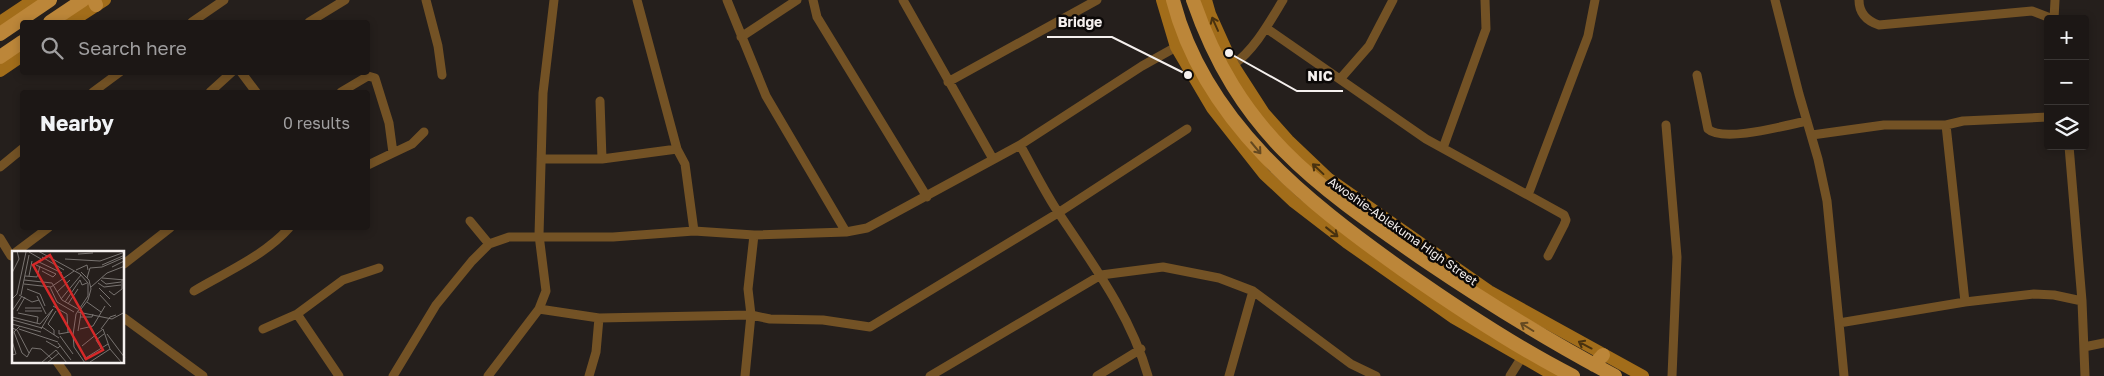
<!DOCTYPE html>
<meta charset="utf-8">
<style>
:root{--surface:#1c1715;--page:#292422;--text:#f1f3f6;--muted:#a09fa0;--line:#3a3634}
body{margin:0;font-family:"Golos Text",sans-serif;background:var(--page);color:var(--text)}
.controls{position:absolute;right:15px;top:15px;display:grid;overflow:hidden;border-radius:5px;box-shadow:0 2px 8px #0003}
.controls button{width:45px;height:45px;display:grid;place-items:center;padding:0;border:0;border-bottom:1px solid var(--line);background:var(--surface);color:var(--text);font:25px sans-serif}
.list{margin:0;padding:0;list-style:none}
h2{display:flex;justify-content:space-between;align-items:center;height:65px;margin:0;padding:0 20px;font-size:21px}
h2 small{font-size:16px;font-weight:400;color:var(--muted)}
.icon{flex:none;width:28px;height:28px;fill:none;stroke:currentColor;stroke-width:2;stroke-linecap:round;stroke-linejoin:round}
.map{position:relative;flex:none;width:2104px;height:376px;overflow:hidden}
.search{position:absolute;background:var(--surface);box-shadow:0 2px 8px #0003;left:20px;top:20px;width:350px;height:55px;display:flex;align-items:center;gap:12px;box-sizing:border-box;padding:0 18px;border-radius:5px;color:var(--muted);font-size:19px}
.panel{position:absolute;background:var(--surface);box-shadow:0 2px 8px #0003;left:20px;top:90px;width:350px;height:140px;border-radius:5px}
.map>svg:first-child{display:block}
</style>
<div class="map">
<svg width="2104" height="376" viewBox="0 0 2104 376">
<rect width="100%" height="100%" fill="#251f1c"/>
<g fill="none" stroke-linecap="round" stroke-linejoin="round">
<path stroke="#735225" stroke-width="9" d="M426,0L438,46L442,75
M637,0L677,149L685,164L694,231
M727,0L766,96L846,232
M813,0L817,17L927,197
M903,0L993,159
M1775,0L1799,94L1818,159L1827,201L1839,323
M1859,0C1859,13 1867,21 1879,25L2032,11L2053,19
M2054,19L2055,0
M192,22L224,0
M309,22L345,0
M1266,28L1426,139L1564,215L1566,220L1564,225L1548,256
M741,37L797,0
M1233,65C1255,49 1269,23 1283,0
M241,72L256,92
M1697,75L1708,129C1723,143 1787,125 1807,121
M1341,78L1369,46L1393,0
M948,82L1097,0
M93,92L120,72
M210,92L232,72
M341,92L368,76L375,78L389,123L393,153L368,165
M600,101L602,159
M1666,125L1677,257L1672,376
M1946,125L1965,302
M1812,135L1884,125H1946L1963,121L2048,117
M1020,145C1033,168 1045,193 1060,215C1094,266 1131,316 1148,376
M2069,146L2082,301L2085,376
M1443,148L1486,29L1485,0
M393,153L412,144L424,132
M541,159H602L677,149
M0,167L22,149
M1528,195L1588,36L1595,0
M470,221L489,244
M0,238L11,256L14,254
M16,252L48,228
M124,264L170,228
M194,291C226,272 264,256 289,228
M539,309L599,318L751,315L770,319L823,320L870,327L1058,213L1187,129
M297,314L339,376
M124,318L203,376
M263,329L297,314L343,280L379,268
M2084,347L2104,343
M57,362L67,376
M393,376L436,305L472,261L489,244L509,237H613L694,231L754,235L846,232L867,228L1020,145L1142,66L1176,47
M488,376L539,309L546,291L539,235L543,93L554,0
M589,376L596,352L599,318
M745,376L751,315L748,289L754,235
M930,376L1101,275L1163,267L1219,278L1253,291L1351,364L1376,376
M1097,376L1141,349
M1229,376L1253,291
M1510,376L1522,357
M1844,376L1839,323L1965,302L2034,294L2054,295L2082,301"/>
<path stroke="#a26d1a" stroke-width="12" d="M1162,0L1176,47L1212,108L1264,174L1294,202L1346,242L1454,318L1555,376
M1206,0L1210,14L1233,65L1264,113L1288,140L1329,179L1489,291L1643,376
M0,22L33,0
M71,22L105,0
M0,71L22,56"/>
<path stroke="#bc8639" stroke-width="14" d="M94,0L96,5
M1173,0C1204,121 1306,201 1403,270C1457,308 1514,346 1573,376
M1193,0C1239,133 1314,184 1424,260C1486,302 1549,341 1615,376
M50,22L83,0
M0,34L50,0
M0,57L22,42
M1594,365L1603,355"/>
</g>
<defs><path id="oneway-shaft" d="M-6 0H5M1.5-3L5.5 0L1.5 3" fill="none" stroke-width="1.6" stroke-linecap="round" stroke-linejoin="round" transform="scale(1.25)"/></defs>
<g stroke="#48310f">
<use href="#oneway-shaft" transform="translate(1215 24) rotate(-114)"/>
<use href="#oneway-shaft" transform="translate(1318 169) rotate(-137)"/>
<use href="#oneway-shaft" transform="translate(1332 232) rotate(38)"/>
<use href="#oneway-shaft" transform="translate(1585 345) rotate(-152)"/>
</g>
<g stroke="#644820">
<use href="#oneway-shaft" transform="translate(1256 148) rotate(50)"/>
<use href="#oneway-shaft" transform="translate(1527 327) rotate(-148)"/>
</g>
<g text-anchor="middle" dominant-baseline="central" stroke-width="5" stroke-linejoin="round" paint-order="stroke">
<g font-size="12" fill="#f5f0ee" stroke="#0c0908">
<text transform="translate(1403 231) rotate(35)">Awoshie-Ablekuma High Street</text>
</g>
</g>
<g transform="translate(12 251)">
<rect width="112" height="112" fill="#251f1c"/>
<path fill="none" stroke="#787370" stroke-width="1" d="M26,0L68,23L76,32V45L64,63L61,84L62,96L73,112M17,1L29,8L27,11L50,22M66,3L81,2M30,6L52,19M53,8L88,10L113,1M24,14L44,23M90,14L113,4M100,16L112,10L111,7M64,19L75,14L76,19M30,20L41,26L44,23M69,21L77,29L79,38L76,49L69,58M0,22L7,8L5,0M13,25L25,26L28,15M17,25L20,10M75,27L78,17L90,16L113,6M90,27L113,29M12,29L40,32L50,49L66,58M89,29L94,33L109,31M86,32L92,36L109,34M12,33L39,36L62,20M38,36L45,51L62,61M79,36L95,22L113,15M87,37L98,48M15,38L28,43L33,55M97,40L102,44L110,38V28M45,41L58,29M7,44L20,51L27,49M9,44L17,4M88,44L99,56M25,45L34,63M0,48L5,43L14,1M49,48L69,24M53,51L68,29L70,34L75,32M75,51L89,61M56,53L66,38M41,55L55,63L56,81M13,57H29M0,60L10,45M5,60L13,46M13,60H30M66,61L100,68L113,61M6,62L26,66L25,72M0,66L28,73L41,58M68,66H80L81,63M1,69L30,77M0,73L29,81M8,75L2,81L10,102L15,106L20,97L29,98L40,108M30,76L47,87M0,77L5,79L17,102M7,78L46,91M29,78L41,58M68,78L81,75L93,55M89,78L98,66L104,64M47,79V83L58,81M66,80L69,62M95,83L113,107M42,84V79L36,73L44,60M48,85L61,103M0,90L4,103L0,104M34,90L46,97L48,95M46,92L59,109M70,95L91,78L98,98L110,112M89,97L84,89L92,83M72,108L96,93M78,111L98,98M29,112L44,99L55,112M35,112L47,102"/>
<path fill="#d62828" fill-opacity="0.15" stroke="#d62828" stroke-width="2.5" d="M38,4L91,99L74,108L21,14Z"/>
<rect width="112" height="112" fill="none" stroke="#f5f0ee" stroke-width="2.5"/>
</g>
<path fill="none" stroke="#f5f0ee" stroke-width="2" d="M1188 75L1112 37H1047M1229 53L1297 91H1343"/>
<g fill="#f5f0ee" stroke="#0c0908" stroke-width="2">
<circle cx="1188" cy="75" r="5"/>
<circle cx="1229" cy="53" r="5"/>
</g>
<g font-size="14" text-anchor="middle" font-weight="bold" fill="#f5f0ee" stroke="#0c0908" stroke-width="5" stroke-linejoin="round" paint-order="stroke">
<text x="1080" y="27">Bridge</text>
<text x="1320" y="81">NIC</text>
</g>
</svg>
<div class="controls">
<button>+</button>
<button>−</button>
<button><svg class="icon" aria-label="layers" viewBox="0 0 24 24"><path d="M12 4l9 5-9 5-9-5zM3 14l9 5 9-5"/></svg></button>
</div>
<div class="search"><svg class="icon" aria-label="search" viewBox="0 0 24 24"><circle cx="10" cy="10" r="6"/><path d="M15 15l6 6"/></svg>Search here</div>
<section class="panel">
<h2>Nearby<small>0 results</small></h2>
<ul class="list">
</ul>
</section>
</div>
